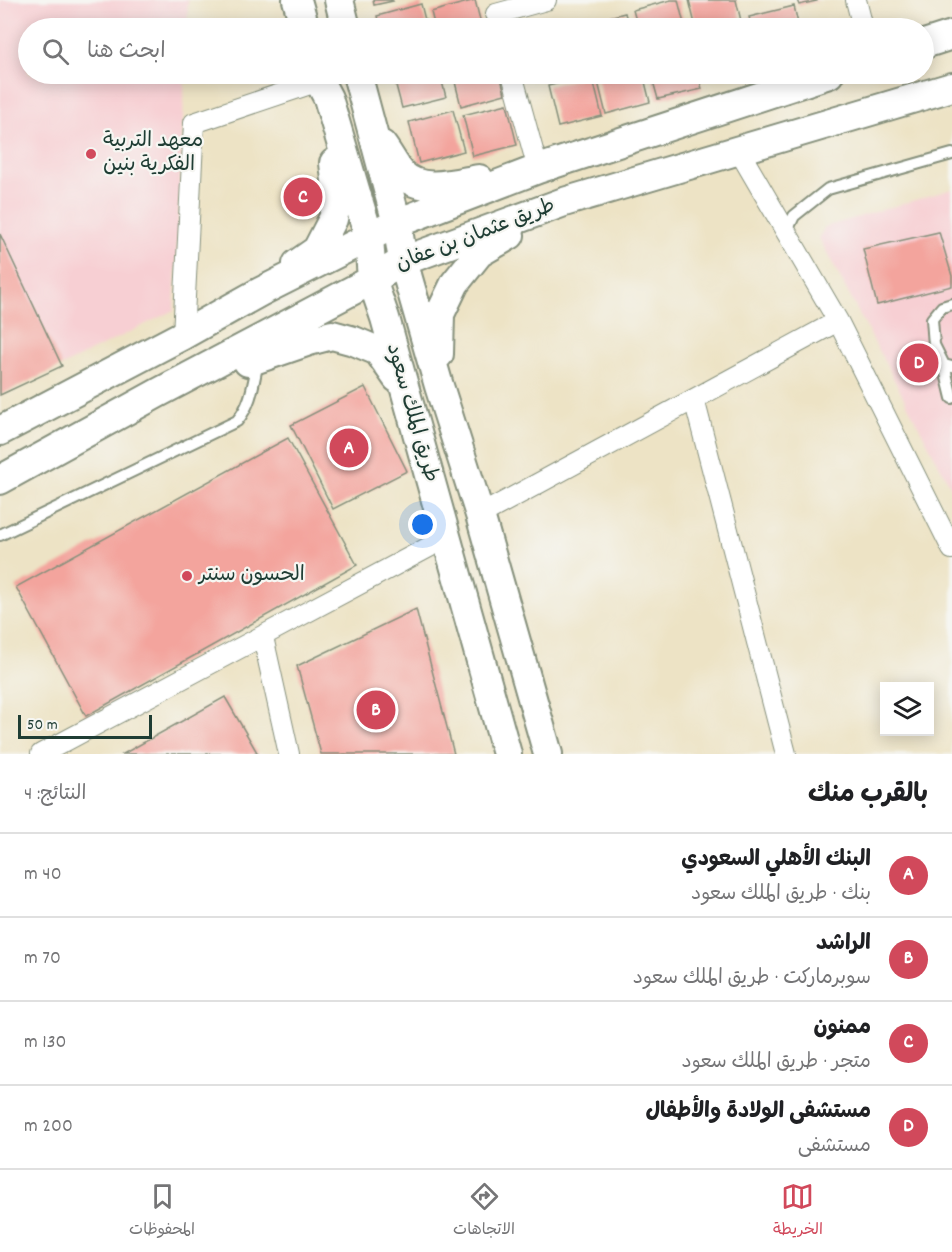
<!DOCTYPE html>
<html lang="ar">
<meta charset="utf-8">
<style>
:root{--surface:#fff;--page:#f2f2f2;--text:#202124;--muted:#757577;--line:#e0e0e0;--accent:#d1495b}
body{margin:0;font-family:Dekko,"Playpen Sans Arabic",sans-serif;background:var(--page);color:var(--text);direction:rtl}
.controls{position:absolute;right:18px;bottom:18px;display:grid;overflow:hidden;border-radius:0px;box-shadow:0 3px 15px #0003}
.controls button{width:54px;height:54px;display:grid;place-items:center;padding:0;border:0;border-bottom:2px solid var(--line);background:var(--surface);color:var(--text);font:30px sans-serif}
.scale{position:absolute;left:18px;bottom:15px;width:134px;box-sizing:border-box;padding-left:6px;border:3px solid #1f3d34;border-top:0;font-size:16px;line-height:21px;white-space:nowrap;color:#1f3d34;-webkit-text-stroke:4px #f6f6f2;paint-order:stroke}
.you{position:absolute;left:423px;top:525px;width:21px;height:21px;margin:-15px;border:4px solid #fff;border-radius:50%;background:#1a73e8;box-shadow:0 0 0 9px #1a73e833}
.badge{display:grid;place-items:center;width:39px;height:39px;border-radius:50%;background:var(--accent);color:#fff;font-size:20px;font-weight:700}
.pin{position:absolute;translate:-50% -50%;border:3px solid #fff;box-shadow:0 2px 6px #0006}
.list{margin:0;padding:0;list-style:none}
h2{display:flex;justify-content:space-between;align-items:center;height:78px;margin:0;padding:0 24px;font-size:26px}
h2 small{font-size:20px;font-weight:400;color:var(--muted)}
.list li{display:grid;grid-template-columns:39px 1fr auto;gap:18px;align-items:center;box-sizing:border-box;height:84px;padding:0 24px;border-top:2px solid var(--line)}
.list b{display:block;font-size:22px;white-space:nowrap}
.list p{margin:0;font-size:20px;white-space:nowrap;color:var(--muted)}
.list em{font-size:20px;font-style:normal;color:var(--muted)}
.icon{flex:none;width:33px;height:33px;fill:none;stroke:currentColor;stroke-width:2;stroke-linecap:round;stroke-linejoin:round}
.map{position:relative;flex:none;width:952px;height:754px;overflow:hidden;direction:ltr}
.search{position:absolute;background:var(--surface);box-shadow:0 3px 15px #0003;left:18px;right:18px;top:18px;height:66px;display:flex;align-items:center;gap:15px;box-sizing:border-box;padding:0 21px;border-radius:33px;color:var(--muted);font-size:22px}
.sheet{height:414px;background:var(--surface)}
nav{display:flex;justify-content:space-around;align-items:center;box-sizing:border-box;height:84px;border-top:2px solid var(--line);background:var(--surface);font-size:16px;color:var(--muted)}
nav a{display:grid;justify-items:center;gap:3px}
nav .on{color:var(--accent)}
.map>svg:first-child{display:block}
</style>
<div class="map">
<svg width="952" height="754" viewBox="0 0 952 754">
<rect width="100%" height="100%" fill="#f6f6f2"/>
<filter id="ink" filterUnits="userSpaceOnUse"><feTurbulence type="fractalNoise" baseFrequency=".0167" numOctaves="2"/><feDisplacementMap in="SourceGraphic" scale="12" xChannelSelector="R" yChannelSelector="G"/><feConvolveMatrix kernelMatrix="1 2 1 2 8 2 1 2 1" color-interpolation-filters="sRGB"/></filter>
<filter id="wash" filterUnits="userSpaceOnUse"><feTurbulence type="fractalNoise" baseFrequency=".008" numOctaves="4" result="noise"/><feDisplacementMap in="SourceGraphic" scale="24" xChannelSelector="R" yChannelSelector="G"/><feGaussianBlur stdDeviation="1.35" result="paint"/><feColorMatrix in="noise" values="0 0 0 0 0 0 0 0 0 0 0 0 0 0 0 0 0 1.4 0 .05"/><feComposite in="paint" operator="in"/></filter>
<g filter="url(#wash)">
<rect width="100%" height="100%" fill="#ede3c5"/>
<path fill="#f7cfd3" d="M0,0H188L187,28H28V74H185L174,310L62,366L0,234Z
M952,189V489L819,238L825,227Z"/>
<g id="blocks">
<path fill="#f3a49d" d="M373,0H392L393,1L374,5Z
M475,0L482,28H435L431,12Z
M671,0H678L685,28H638L633,10Z
M689,0H736L742,25L728,28H696Z
M797,0H817V1L799,5Z
M421,4L427,28H380L377,16Z
M794,6L799,28H752L749,17Z
M625,13L629,28H582L581,24Z
M393,74H440L446,97L402,108Z
M453,74H500L505,94L461,106Z
M596,74H643L650,102L606,114Z
M651,74H698L702,89L658,99Z
M592,75L602,116L558,127L548,86Z
M507,104L517,145L473,156L463,115Z
M453,110L464,151L419,163L409,122Z
M939,232L952,276V286L877,305L863,249Z
M0,234L62,366L0,395Z
M365,387L407,471L333,509L291,425Z
M288,438L357,565L86,716L16,587Z
M416,609L454,754H321L297,666Z
M225,697L258,754H123Z"/>
</g>
</g>
<g filter="url(#ink)">
<use href="#blocks" fill-opacity="0" stroke="#86907c" stroke-width="1.5"/>
<g fill="none" stroke-linecap="round" stroke-linejoin="round">
<defs>
<path id="lane" d="M786,233L794,216L828,189L952,154
M952,304L942,307L932,319L934,345L944,365L952,367
M944,365L952,398
M0,535L237,421C252,403 253,384 258,361"/>
<path id="street" d="M856,0L863,28
M496,14L546,0
M512,74L538,169
M739,151L838,321L952,549
M183,335L194,123L319,81
M694,399L786,754
M480,515L838,321
M263,637L289,754
M41,754L446,538"/>
<path id="secondary" d="M297,0L305,28
M339,0L346,28
M924,44L952,35
M317,74L319,81L328,98L369,237L372,280L385,318L507,754
M357,74L397,223L403,261L439,386L480,515L548,754
M382,145C389,154 394,165 401,173C420,194 455,183 479,179
M297,264L317,250L333,219L338,197L334,163
M439,354L440,314L455,283L479,253L510,235
M248,362L309,341L332,335L354,341L378,351L397,378
M0,431L183,335L260,292L397,223L538,169L829,74
M0,480L158,393L372,280L403,261L564,202L952,87"/>
</defs>
<use href="#lane" stroke="#86907c" stroke-width="14"/>
<use href="#street" stroke="#86907c" stroke-width="22"/>
<use href="#secondary" stroke="#86907c" stroke-width="32"/>
<use href="#lane" stroke="#fff" stroke-width="10"/>
<use href="#street" stroke="#fff" stroke-width="20"/>
<use href="#secondary" stroke="#fff" stroke-width="28"/>
</g>
</g>
<g fill="#d1495b" stroke="#f6f6f2" stroke-width="2">
<circle cx="91" cy="154" r="6"/>
<circle cx="187" cy="576" r="6"/>
</g>
<g text-anchor="middle" dominant-baseline="central" stroke-width="4.5" stroke-linejoin="round" paint-order="stroke">
<g font-size="21" fill="#1f3d34" stroke="#f6f6f2" text-anchor="start">
<text x="103" y="142">معهد التربية<tspan x="103" dy="24">الفكرية بنين</tspan></text>
<text x="199" y="576">الحسون سنتر</text>
</g>
<g font-size="21" fill="#1f3d34" stroke="#f6f6f2">
<text transform="translate(476 236) rotate(-21)">طريق عثمان بن عفان</text>
<text transform="translate(411 413) rotate(74)">طريق الملك سعود</text>
</g>
</g>
</svg>
<div class="controls">
<button><svg class="icon" aria-label="layers" viewBox="0 0 24 24"><path d="M12 4l9 5-9 5-9-5zM3 14l9 5 9-5"/></svg></button>
</div>
<div class="scale">50 m</div>
<div class="you"></div>
<div class="pin badge" style="left:349px;top:448px">A</div>
<div class="pin badge" style="left:376px;top:710px">B</div>
<div class="pin badge" style="left:303px;top:197px">C</div>
<div class="pin badge" style="left:919px;top:363px">D</div>
<div class="search"><svg class="icon" aria-label="search" viewBox="0 0 24 24"><circle cx="10" cy="10" r="6"/><path d="M15 15l6 6"/></svg>ابحث هنا</div>
</div>
<section class="sheet">
<h2>بالقرب منك<small>النتائج: 4</small></h2>
<ul class="list">
<li><span class="badge">A</span><div><b>البنك الأهلي السعودي</b><p>بنك · طريق الملك سعود</p></div><em>40 m</em></li>
<li><span class="badge">B</span><div><b>الراشد</b><p>سوبرماركت · طريق الملك سعود</p></div><em>70 m</em></li>
<li><span class="badge">C</span><div><b>ممنون</b><p>متجر · طريق الملك سعود</p></div><em>130 m</em></li>
<li><span class="badge">D</span><div><b>مستشفى الولادة والأطفال</b><p>مستشفى</p></div><em>200 m</em></li>
</ul>
</section>
<nav>
<a class="on"><svg class="icon" aria-label="map" viewBox="0 0 24 24"><path d="M3 6l6-2 6 2 6-2v14l-6 2-6-2-6 2zM9 4v14M15 6v14"/></svg>الخريطة</a>
<a><svg class="icon" aria-label="directions" viewBox="0 0 24 24"><path d="M12 3l9 9-9 9-9-9zM9 14v-3h6M13 9l2 2-2 2"/></svg>الاتجاهات</a>
<a><svg class="icon" aria-label="saved" viewBox="0 0 24 24"><path d="M7 4h10v16l-5-4-5 4z"/></svg>المحفوظات</a>
</nav>
